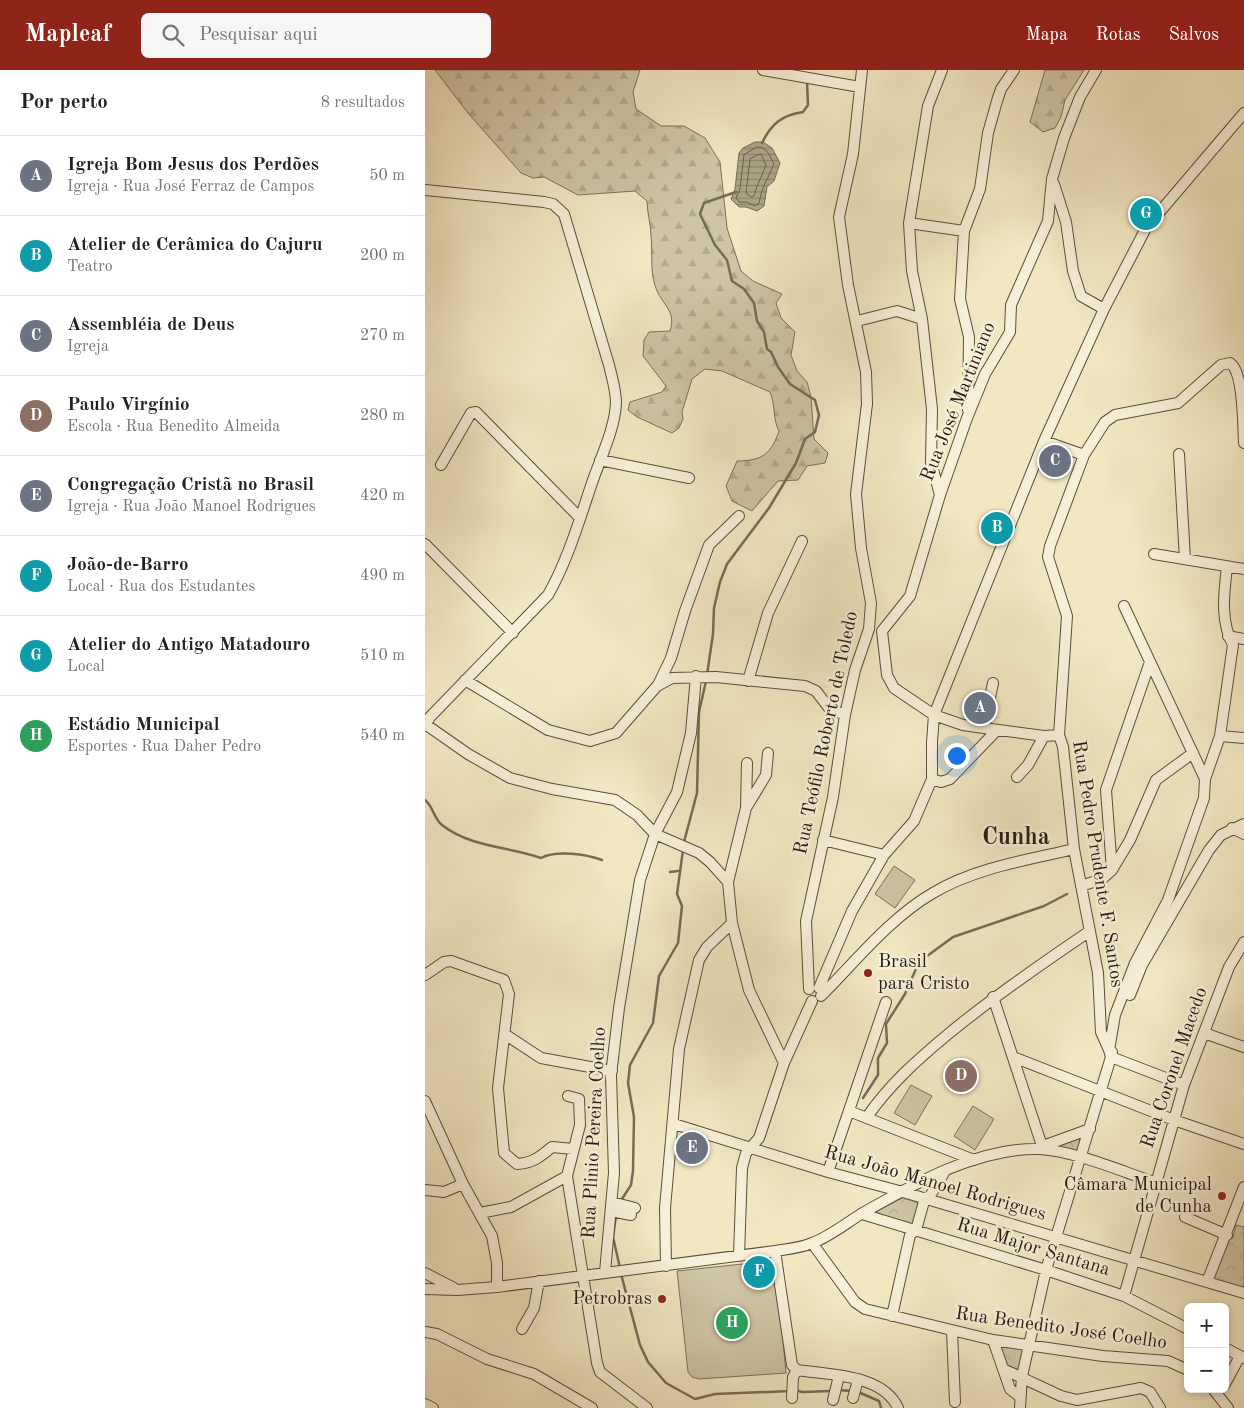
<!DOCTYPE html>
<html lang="pt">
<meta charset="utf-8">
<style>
:root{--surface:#fff;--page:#f6f6f6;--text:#222;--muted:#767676;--line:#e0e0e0;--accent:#8f2418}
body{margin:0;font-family:"Old Standard TT",serif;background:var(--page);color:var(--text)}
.controls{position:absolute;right:15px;bottom:15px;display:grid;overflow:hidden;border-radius:8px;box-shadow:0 2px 8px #0003}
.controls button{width:45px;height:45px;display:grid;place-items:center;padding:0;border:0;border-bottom:1px solid var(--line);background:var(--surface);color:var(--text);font:25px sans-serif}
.you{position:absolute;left:531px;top:685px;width:18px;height:18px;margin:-12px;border:4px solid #fff;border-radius:50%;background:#1a73e8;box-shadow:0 0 0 8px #1a73e833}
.badge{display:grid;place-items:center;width:32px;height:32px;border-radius:50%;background:var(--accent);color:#fff;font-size:16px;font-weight:700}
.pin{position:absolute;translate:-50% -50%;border:2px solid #fff;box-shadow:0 1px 5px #0006}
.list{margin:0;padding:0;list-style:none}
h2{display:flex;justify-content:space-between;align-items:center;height:65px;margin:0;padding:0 20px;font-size:21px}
h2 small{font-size:16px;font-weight:400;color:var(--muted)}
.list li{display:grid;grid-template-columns:32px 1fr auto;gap:15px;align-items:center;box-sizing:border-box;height:80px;padding:0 20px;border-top:1px solid var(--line)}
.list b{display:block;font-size:19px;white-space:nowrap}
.list p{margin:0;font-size:16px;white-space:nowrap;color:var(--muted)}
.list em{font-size:16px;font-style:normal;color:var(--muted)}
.icon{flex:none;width:28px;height:28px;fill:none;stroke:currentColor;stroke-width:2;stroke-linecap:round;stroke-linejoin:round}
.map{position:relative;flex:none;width:819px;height:1338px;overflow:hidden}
header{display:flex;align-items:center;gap:30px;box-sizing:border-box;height:70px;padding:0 25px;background:var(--accent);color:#fff}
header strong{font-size:24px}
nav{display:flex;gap:28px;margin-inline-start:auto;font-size:18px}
.search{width:350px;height:45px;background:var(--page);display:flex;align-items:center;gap:12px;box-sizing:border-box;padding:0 18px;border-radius:8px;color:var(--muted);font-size:19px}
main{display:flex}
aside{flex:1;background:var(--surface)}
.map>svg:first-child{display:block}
</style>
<header>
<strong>Mapleaf</strong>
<div class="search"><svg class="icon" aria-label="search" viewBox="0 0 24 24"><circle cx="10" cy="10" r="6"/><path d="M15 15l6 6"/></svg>Pesquisar aqui</div>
<nav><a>Mapa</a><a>Rotas</a><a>Salvos</a></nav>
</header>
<main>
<aside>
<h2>Por perto<small>8 resultados</small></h2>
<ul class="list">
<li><span class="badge" style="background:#6b7280">A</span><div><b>Igreja Bom Jesus dos Perdões</b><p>Igreja · Rua José Ferraz de Campos</p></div><em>50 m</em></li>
<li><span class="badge" style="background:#0f9aa8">B</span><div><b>Atelier de Cerâmica do Cajuru</b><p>Teatro</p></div><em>200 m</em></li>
<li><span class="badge" style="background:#6b7280">C</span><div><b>Assembléia de Deus</b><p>Igreja</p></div><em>270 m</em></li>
<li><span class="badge" style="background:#8d6e63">D</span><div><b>Paulo Virgínio</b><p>Escola · Rua Benedito Almeida</p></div><em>280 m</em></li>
<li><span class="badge" style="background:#6b7280">E</span><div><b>Congregação Cristã no Brasil</b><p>Igreja · Rua João Manoel Rodrigues</p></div><em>420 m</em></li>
<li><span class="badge" style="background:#0f9aa8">F</span><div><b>João-de-Barro</b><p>Local · Rua dos Estudantes</p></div><em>490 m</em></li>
<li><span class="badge" style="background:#0f9aa8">G</span><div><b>Atelier do Antigo Matadouro</b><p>Local</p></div><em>510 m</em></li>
<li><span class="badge" style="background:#2e9e5b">H</span><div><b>Estádio Municipal</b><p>Esportes · Rua Daher Pedro</p></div><em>540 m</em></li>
</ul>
</aside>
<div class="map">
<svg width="819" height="1338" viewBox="0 0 819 1338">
<defs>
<pattern id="forest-firs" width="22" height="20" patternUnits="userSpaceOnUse" patternTransform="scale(1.25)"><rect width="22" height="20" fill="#cfc4a3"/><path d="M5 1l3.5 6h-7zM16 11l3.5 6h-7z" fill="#b2a88b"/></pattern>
<pattern id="park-crowns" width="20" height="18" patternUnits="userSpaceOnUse" patternTransform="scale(1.25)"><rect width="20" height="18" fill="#cfc4a3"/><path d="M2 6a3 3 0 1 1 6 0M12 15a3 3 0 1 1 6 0" fill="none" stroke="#b2a88b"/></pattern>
<pattern id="water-rules" width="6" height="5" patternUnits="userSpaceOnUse" patternTransform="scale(1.25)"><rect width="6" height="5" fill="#aca285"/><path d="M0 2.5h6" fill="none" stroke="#8c836b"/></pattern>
</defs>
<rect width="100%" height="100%" fill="#f2e7c1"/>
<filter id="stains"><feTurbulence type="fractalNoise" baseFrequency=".004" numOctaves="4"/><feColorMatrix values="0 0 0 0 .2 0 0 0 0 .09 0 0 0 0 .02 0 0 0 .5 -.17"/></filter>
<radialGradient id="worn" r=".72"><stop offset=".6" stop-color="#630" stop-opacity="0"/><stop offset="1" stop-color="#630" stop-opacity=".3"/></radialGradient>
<path fill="url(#forest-firs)" stroke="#7a705a" d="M10,0H215L208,22L211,39L236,56H259L280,68L295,92L302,158L316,201L328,211L357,224L351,233L356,248L370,262L366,285L372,301L382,312L386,327L389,369L403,383L400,393L382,396L373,410L353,411L327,441L307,431L301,416L312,391C337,391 346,384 354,361C347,347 351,336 345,322L297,301L280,299L267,309L257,342L258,349L254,358L247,363L212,347L203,340L205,332L237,322L241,316L218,286L219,270L224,262L245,261C251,242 240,237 233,223C224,206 228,184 226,166C226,154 222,143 222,131L210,121L153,125L119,107L108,108L96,103L43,43Z
M620,0H659L640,30L636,47L630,58L618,62L605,52Z"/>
<path fill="url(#park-crowns)" stroke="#7a705a" d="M658,1067L653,1082L633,1078V1075Z
M479,1127L493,1133L488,1155L450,1144V1142Z
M811,1155L819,1157V1219L792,1210L789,1206L803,1173L805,1168H808Z
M576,1274L596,1277L598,1280L594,1299L589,1300L582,1295L575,1277Z"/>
<path fill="#cfc4a3" stroke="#7a705a" d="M469,796L490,810L470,838L450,824Z
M486,1015L507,1026L490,1055L469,1043Z
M548,1036L569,1049L550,1080L529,1066Z
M336,1192L344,1194L352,1205L361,1303L274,1309L267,1307L263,1302L252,1201Z"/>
<path fill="url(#water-rules)" stroke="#766c56" d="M330,72H338L347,78L355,93L349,111L342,117L339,136L332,141L321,137H314L306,129L310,119L314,83L318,78Z"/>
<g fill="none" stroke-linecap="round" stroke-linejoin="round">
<path stroke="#685e4a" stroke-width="1" d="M332,77C342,76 345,87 349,94C343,108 337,117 334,133L330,136L322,132H314L311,128L315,119L319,85Z
M336,84L341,95C337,106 332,114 329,126L326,127L321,123L325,89Z"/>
<path stroke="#766c56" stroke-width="2.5" d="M337,73C346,54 357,45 378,42L383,35L382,11
M282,605L288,564L289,538L295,512L302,494L344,438L371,393L380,369L390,362L394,345L390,330L365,314L353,297L346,282L342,279L339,262L332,251L329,233L319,219L307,211L302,190L290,175L275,144L279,133L311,122
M0,730C8,736 9,749 17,755C47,778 82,776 116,788C131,780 161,784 177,790
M259,772L272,723L274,642L281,611
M245,802L253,801
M438,1028L453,1005V988L462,973L461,954L480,924L494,892L528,867L619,836L642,824
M195,1132L206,1115L208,1101L209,1047L203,1013L205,995L228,953L234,906L253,873L257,836L252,824L258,780
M191,1145L188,1167L195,1198
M196,1204L215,1275L223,1292L241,1313L270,1329L290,1324L366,1321
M371,1320L377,1322L407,1321
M413,1320L427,1321
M433,1322L454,1331L456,1338"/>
<defs>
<path id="minor" d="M338,0L435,17
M629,114L641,152L648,201L656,226L679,239
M0,120L119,132L128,134L139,144L184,295C187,308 191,320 191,333C190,358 176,387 168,410C155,448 143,490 123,525L5,647L0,656
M484,153L539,161
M432,251L472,241L497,249
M543,340L544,267L535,229L539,161L555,119L563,63L572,31L576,19L589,0
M619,371L659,385
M754,384L760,489
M175,390L264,408
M16,395L46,343L51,342L155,448
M515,425L506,392L507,339L497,249L487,201L484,153L503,36L517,0
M0,474L88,563
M729,484L819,499
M699,536L780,709
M457,561L485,526L515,425L542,348L560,304L585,262L586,235L623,151L627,109L639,68L655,27L671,0
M457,561L462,605L469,618L509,645L538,655L559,658L619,666L634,665
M803,566L819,569
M40,610L123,660L165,671L191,663L232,616L247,608L291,607L380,616L391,621L404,638L420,645
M323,611L343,543L377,471
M233,615L246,588L260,541L284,475L314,446
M0,654L43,684L85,708L127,719L190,730L212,745L230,764L274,783L285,792L303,812
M559,658L568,613
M795,666L819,668
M343,683L341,705L321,738L303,812L307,853L324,920L359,993
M592,707L603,695L619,666
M507,709L516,712L525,709L572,660
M321,738L322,693
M807,758L819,764
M398,770L459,785
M687,800L681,720L725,592
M656,816L677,809L687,800L705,770L731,710L768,683
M0,905L19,892L26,891L79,910L84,924L73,1018L79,1083L92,1094C108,1093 115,1087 127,1077L148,1079
M394,918L427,841L459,785L489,751L507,709V672L509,645L619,371L679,239L721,158L819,43
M384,919L381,851L408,727L420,645L430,600L444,559L446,533L436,478L431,424L442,334L441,302L423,215L414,147L428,84L437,0
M705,925L717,895L784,780L796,765L819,754
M396,926C430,892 466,847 508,823C550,798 602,790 649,779
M568,927L618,1079
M779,963L819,977
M81,965L116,988L187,1001
M684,980L676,962L673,903L649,779L638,677L634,665L642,546L623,487L625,476L659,385L680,352L690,345L753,333L796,295L805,293C819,302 818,355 819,373
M687,982L686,987L759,1015
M588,987L749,1050L819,1074
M143,1026L154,1029L155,1055L142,1106L172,1293L175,1302L222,1338
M0,1031L38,1114L67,1166L72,1193V1217
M424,1041L549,1090
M442,1047C464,1015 492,990 522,965C568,927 616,894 665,861
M249,1054L403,1102L478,1122L819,1223
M618,1076L665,1059
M403,1102L461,932
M0,1120L19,1122L38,1114
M500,1128L505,1126L519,1103
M187,1132L210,1138
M186,1141L206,1145
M55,1143L86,1137L142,1106
M437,1144L621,1200L699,1226L763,1259
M760,1147L802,1165
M387,1173L430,1232L440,1239L568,1270L678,1286L743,1291L763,1300
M350,1181L367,1295L372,1300C404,1305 458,1304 473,1338
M314,1186L317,1098L321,1083L334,1068L359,993L387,931
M241,1196L240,1138L254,979L274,890L282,877L307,853
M180,1202L189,1103L186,1005L194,938L215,810L230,764L252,722L266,663L271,606
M0,1203L29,1218
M782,1212L819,1117
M0,1219L32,1220L72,1217L350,1181C362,1179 376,1178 387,1173C404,1167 420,1154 436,1144C489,1114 553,1077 615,1079C650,1081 698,1102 732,1113
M699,1226L759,1015L804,897L819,872
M467,1246L485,1165L491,1160L500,1128
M97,1259L109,1238L114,1211
M527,1261L530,1332
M0,1262L12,1264L62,1289L109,1304L167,1338
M568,1270L585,1319L594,1326
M800,1278L819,1288
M578,1299L636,1326L652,1330L716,1318L725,1322L735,1338
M800,1314L815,1286
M788,1319L803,1338
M367,1328L368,1307L372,1300
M428,1328L433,1310
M408,1330L414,1306
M0,1334L8,1338
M595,1338L597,1306L621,1200L686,987L684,980L690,945L710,893L743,830L779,728L780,709L795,666L808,575C795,551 799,523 802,497"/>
</defs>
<use href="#minor" stroke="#584e3c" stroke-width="12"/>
<use href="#minor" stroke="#f7efd7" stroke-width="10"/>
</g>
<g fill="#8f2418" stroke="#f7efd7" stroke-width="2">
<circle cx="443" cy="903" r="5"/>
<circle cx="797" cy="1126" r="5"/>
<circle cx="237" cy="1229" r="5"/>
</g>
<g text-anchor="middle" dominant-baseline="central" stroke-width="5" stroke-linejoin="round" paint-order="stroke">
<g font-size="19" fill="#251b10" stroke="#f7efd7">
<text transform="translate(534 332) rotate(-68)">Rua José Martiniano</text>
<text transform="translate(402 663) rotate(-78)">Rua Teófilo Roberto de Toledo</text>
<text transform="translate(672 794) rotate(81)">Rua Pedro Prudente F. Santos</text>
<text transform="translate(750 998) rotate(-71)">Rua Coronel Macedo</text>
<text transform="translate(170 1063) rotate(-87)">Rua Plinio Pereira Coelho</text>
<text transform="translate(510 1114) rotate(16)">Rua João Manoel Rodrigues</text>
<text transform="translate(608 1178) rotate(17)">Rua Major Santana</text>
<text transform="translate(636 1259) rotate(8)">Rua Benedito José Coelho</text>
</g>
<g font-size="19" fill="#251b10" stroke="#f7efd7" text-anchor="end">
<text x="453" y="892" text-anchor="start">Brasil<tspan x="453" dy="22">para Cristo</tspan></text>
<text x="787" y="1115">Câmara Municipal<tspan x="787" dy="22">de Cunha</tspan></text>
<text x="227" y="1229">Petrobras</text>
</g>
<g font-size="24" font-weight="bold" fill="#251b10" stroke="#f7efd7">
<text x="591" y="768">Cunha</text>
</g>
</g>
<rect width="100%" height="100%" filter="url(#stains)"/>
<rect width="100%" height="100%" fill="url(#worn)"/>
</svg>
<div class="controls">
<button>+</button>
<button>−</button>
</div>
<div class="you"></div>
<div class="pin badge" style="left:555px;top:638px;background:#6b7280">A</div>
<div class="pin badge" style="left:572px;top:458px;background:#0f9aa8">B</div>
<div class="pin badge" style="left:630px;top:391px;background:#6b7280">C</div>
<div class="pin badge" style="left:536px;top:1006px;background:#8d6e63">D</div>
<div class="pin badge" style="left:267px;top:1078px;background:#6b7280">E</div>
<div class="pin badge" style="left:334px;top:1202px;background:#0f9aa8">F</div>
<div class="pin badge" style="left:721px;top:144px;background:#0f9aa8">G</div>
<div class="pin badge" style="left:307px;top:1253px;background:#2e9e5b">H</div>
</div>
</main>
